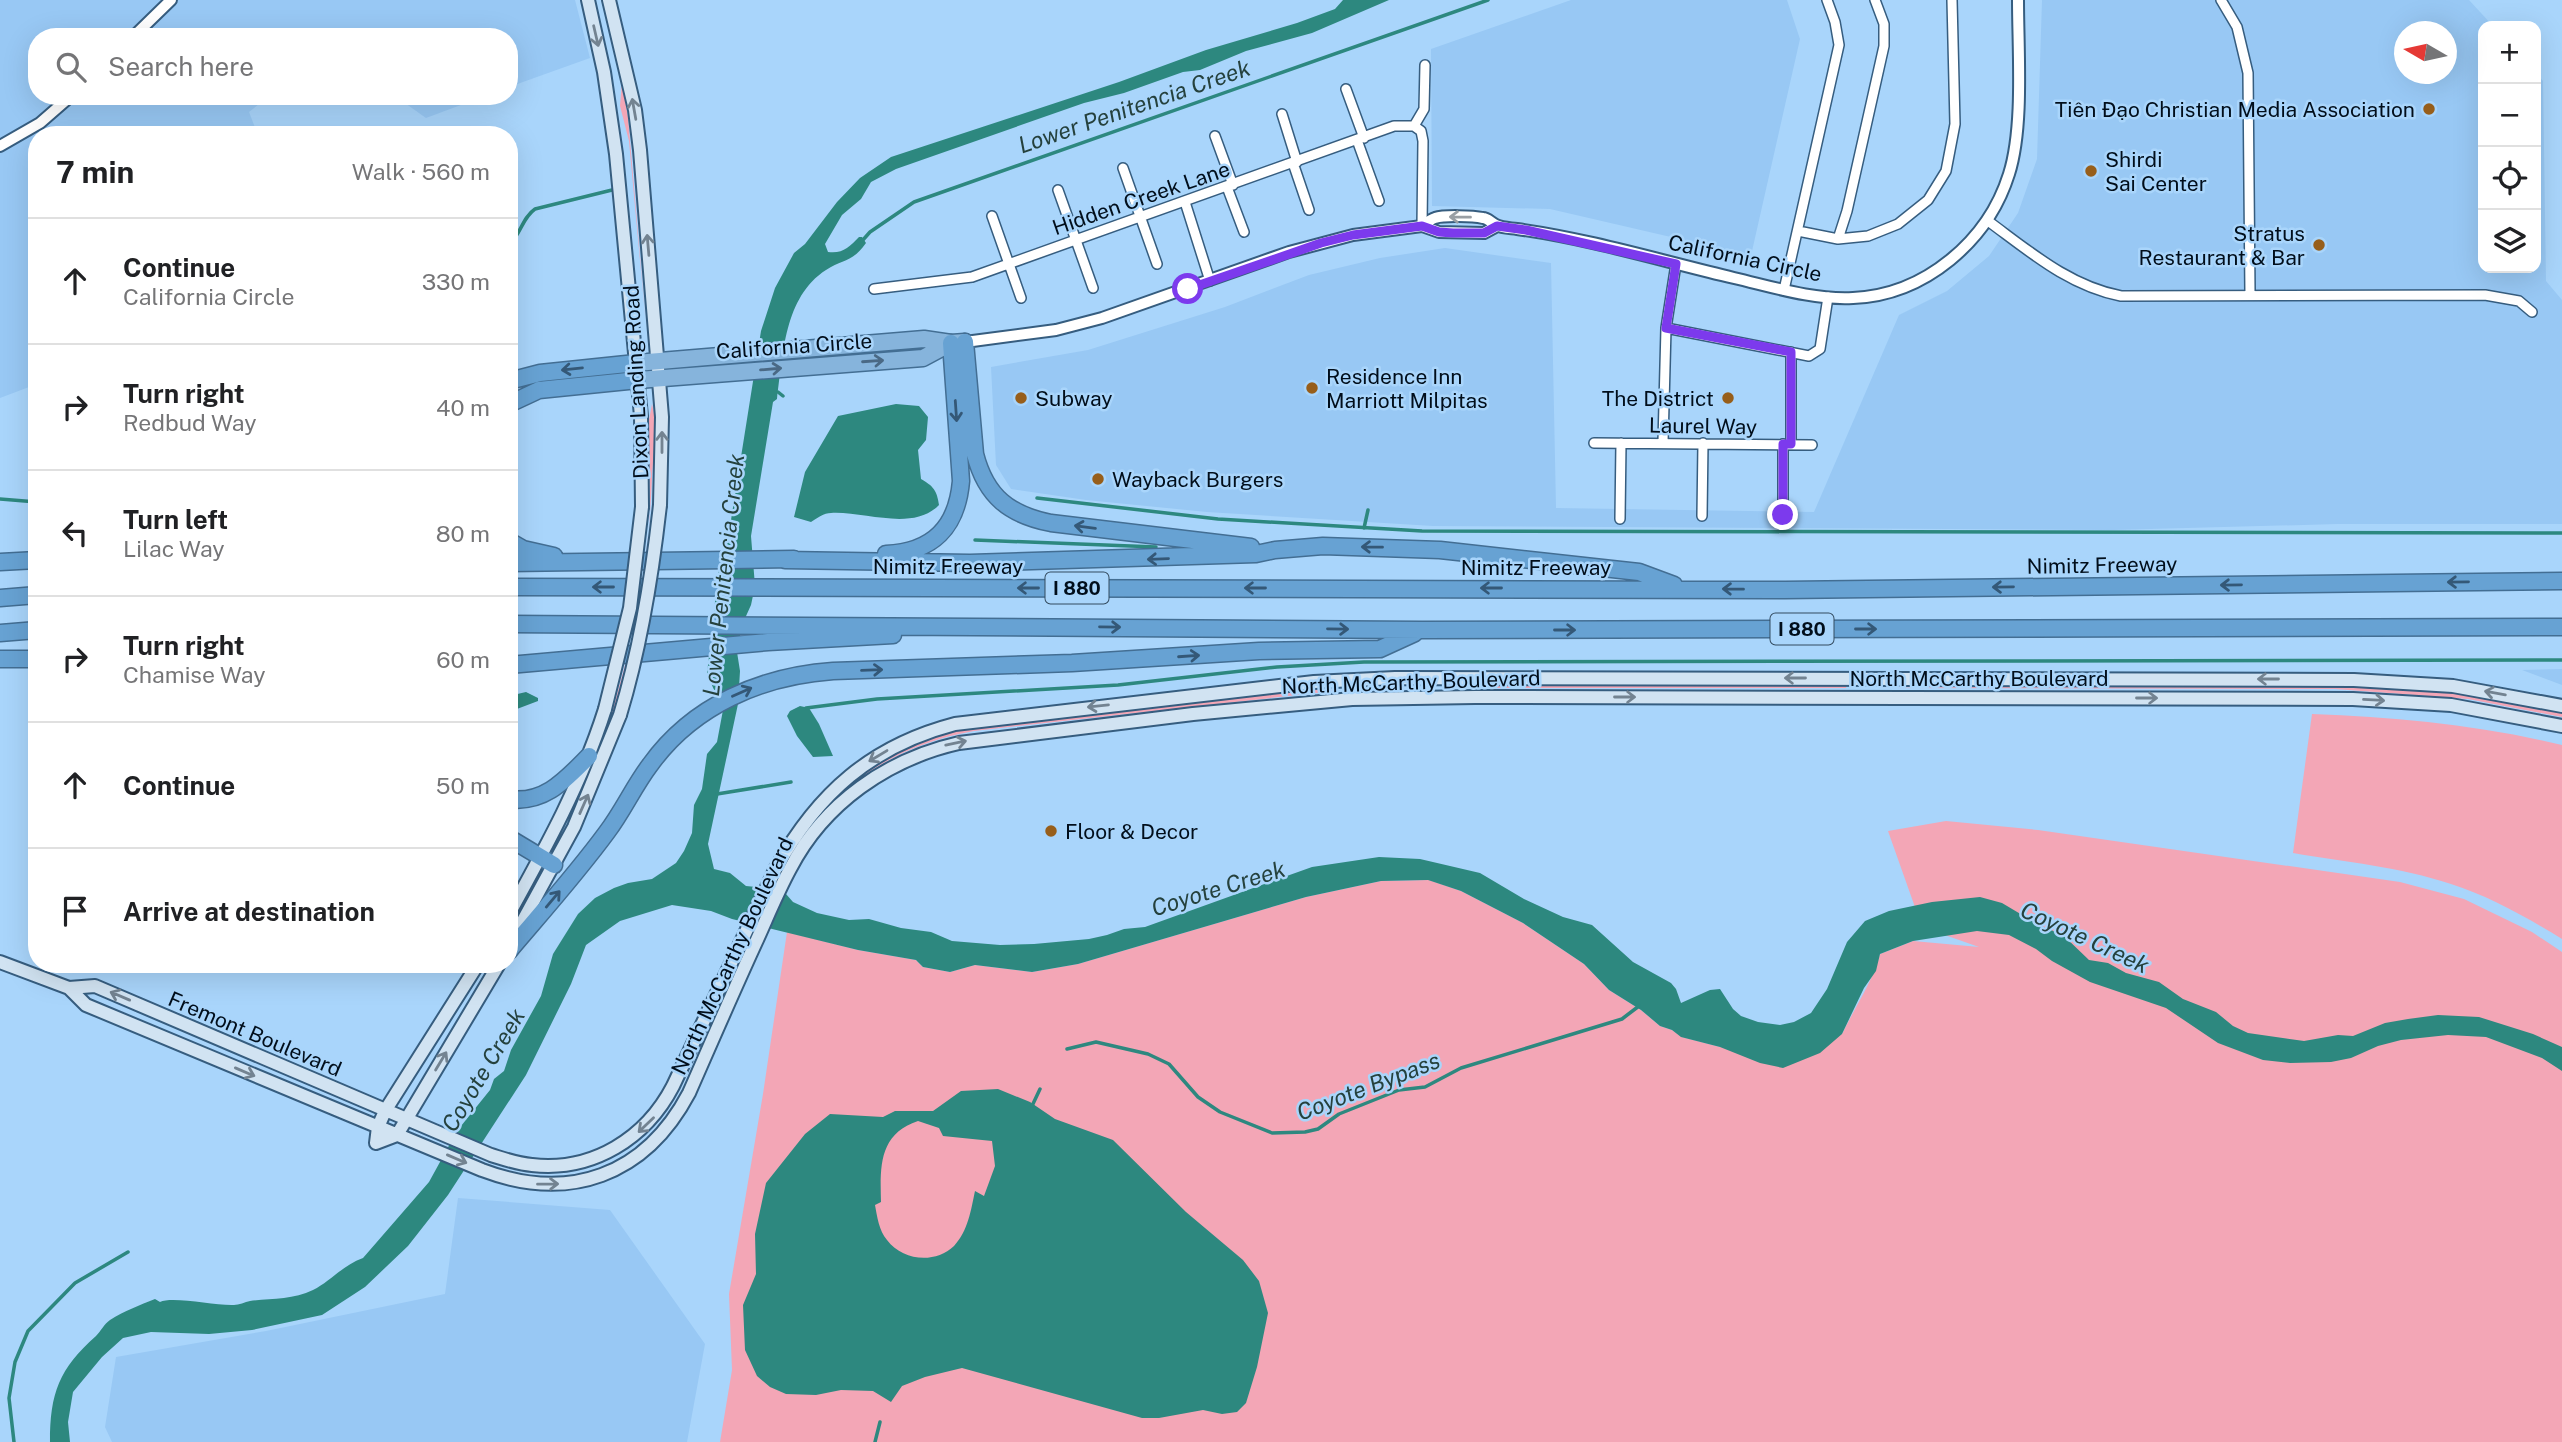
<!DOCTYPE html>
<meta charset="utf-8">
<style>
:root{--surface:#fff;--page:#f2f2f2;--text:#202124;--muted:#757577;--line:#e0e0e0}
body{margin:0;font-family:"Public Sans",sans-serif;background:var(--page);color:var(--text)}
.controls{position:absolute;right:21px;top:21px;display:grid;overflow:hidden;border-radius:14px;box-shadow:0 7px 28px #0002}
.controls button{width:63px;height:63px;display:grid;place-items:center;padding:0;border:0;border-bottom:2px solid var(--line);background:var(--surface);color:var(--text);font:35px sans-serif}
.compass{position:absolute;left:2394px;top:21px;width:63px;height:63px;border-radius:50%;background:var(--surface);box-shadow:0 7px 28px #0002;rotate:279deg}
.stop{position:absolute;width:21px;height:21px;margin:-16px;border:5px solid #7c3aed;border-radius:50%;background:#fff}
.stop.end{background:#7c3aed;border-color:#fff;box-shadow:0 2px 7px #0008}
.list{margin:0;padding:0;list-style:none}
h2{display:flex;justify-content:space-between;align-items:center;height:91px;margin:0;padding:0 28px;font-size:30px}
h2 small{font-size:23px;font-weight:400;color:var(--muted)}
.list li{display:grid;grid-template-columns:46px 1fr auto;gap:21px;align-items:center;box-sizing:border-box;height:126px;padding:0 28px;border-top:2px solid var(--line)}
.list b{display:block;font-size:26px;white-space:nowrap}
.list p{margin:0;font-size:23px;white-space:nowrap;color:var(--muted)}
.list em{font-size:23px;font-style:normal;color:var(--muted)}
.icon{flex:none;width:38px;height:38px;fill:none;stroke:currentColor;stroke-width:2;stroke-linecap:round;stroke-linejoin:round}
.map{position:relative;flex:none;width:2562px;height:1442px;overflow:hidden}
.search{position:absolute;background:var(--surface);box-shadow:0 7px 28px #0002;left:28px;top:28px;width:490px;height:77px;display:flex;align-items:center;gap:18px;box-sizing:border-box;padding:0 24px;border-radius:28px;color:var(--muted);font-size:26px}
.panel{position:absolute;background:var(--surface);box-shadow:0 7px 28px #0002;left:28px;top:126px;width:490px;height:847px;border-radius:28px}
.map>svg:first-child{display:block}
</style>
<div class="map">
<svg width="2562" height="1442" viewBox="0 0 2562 1442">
<rect width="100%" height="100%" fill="#a9d5fb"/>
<path fill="#98c8f4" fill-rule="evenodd" d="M0,0H575L590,58L509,87V37H37V96H269L249,112L258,135H37V384L0,398Z
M1571,0H1787L1800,39L1750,260L1725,254L1714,247L1550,209L1432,206L1431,49Z
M2042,0H2469L2493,26H2483V268H2536V73L2543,81L2546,281L2562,300V524H2338L2113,530L1433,526L1207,512L1086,500L1011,489L996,465L991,367L1088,350L1225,307L1309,275L1380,258L1445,248L1551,263L1556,508L1814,512L1899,315L1947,291L1989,256L2018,213L2037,159ZM2404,32H2446V74H2404Z
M395,96H485L426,118Z
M2562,669V685L2522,670Z
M458,1198L610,1210L705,1344L687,1442H112L105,1427L116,1357L266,1331L445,1294Z"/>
<path fill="#f3a6b6" d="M622,81L628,118L646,325L629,141L620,106Z
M652,404C658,426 653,455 652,478C648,569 635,656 604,742C595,766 585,793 572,815L609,723L635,629L645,564L650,517L649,420Z
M2003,682H2328L2463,691L2562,710V717L2468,699L2335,689L1881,688L1967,687Z
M1474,683L1847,684L1846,688H1474Z
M1333,684L1334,691L974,731C893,745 827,790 786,862C769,891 757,924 743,955L742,953C758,918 772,880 793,846C834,781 899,738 975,724Z
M2312,714C2397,717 2479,725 2562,745V939C2528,918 2489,896 2451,884C2400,867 2345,862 2293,853Z
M1946,821L2038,830L2400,882L2464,899L2532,932L2562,952V1442H720L732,1370L729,1294L763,1094L787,932L858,950L916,960L923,967L950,972L975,965L1032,972L1078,964L1306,897L1381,881L1429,880L1461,891L1523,923L1584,964L1609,990L1641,1010L1660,1026L1672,1030L1682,1037L1720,1047L1842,1034C1854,1009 1874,979 1880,954L1913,941L1979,947L1922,927L1888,831Z"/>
<path fill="#2d887f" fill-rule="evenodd" d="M1343,0H1389L1312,33L1246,51L1200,70L1183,72L1124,93L1084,103L896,169L871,182L861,199L842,215L825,244L828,252C843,254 849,247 859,237H862L866,243C853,262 843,259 826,270C784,297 783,355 777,399L773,402L751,536L755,586L751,605L742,625L737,652L740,671L738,704L708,844L714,869L730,873L746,886L777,889L786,894L793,902L817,913L849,920L869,919L901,928L931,932L952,941L1000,945L1034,944L1089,939L1107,935L1124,929L1145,927L1312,867L1379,857L1420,859L1480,873L1524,899L1563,917L1592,925L1633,962L1671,983L1676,989L1681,1003L1710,990L1720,989L1733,1009L1741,1016L1758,1022L1780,1025L1794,1022L1811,1013L1827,989L1847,942L1865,921L1889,911L1932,902L1980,897L2002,903L2039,925L2063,935L2089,960L2108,963L2126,973L2159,982L2183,999L2216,1012L2233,1026L2248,1033L2304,1041L2338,1035L2353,1036L2385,1023L2408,1019L2438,1015L2479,1017L2533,1034L2562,1047V1071L2542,1058L2486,1037L2448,1035L2401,1040L2378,1046L2351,1058L2331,1062L2290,1063L2263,1060L2218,1043L2166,1008L2090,982L2052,961L2036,949L2009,935L1977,931L1913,941L1880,954L1876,971L1864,988L1842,1034L1820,1053L1783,1068L1760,1063L1720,1047L1681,1037L1672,1030L1660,1026L1641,1010L1609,990L1584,964L1523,923L1461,891L1428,880L1381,881L1306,897L1078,964L1032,972L975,965L950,972L923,967L916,960L858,950L732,919L711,911L672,905L620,921L586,945L571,984L526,1075L448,1195L408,1246L365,1287L322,1315L252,1330L209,1334L151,1332L123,1338L102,1357L73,1392L68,1422L70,1442H50C50,1393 59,1369 96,1336C101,1331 104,1324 110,1320C124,1311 140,1305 155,1299L160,1302C173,1296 216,1306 234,1305C239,1305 245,1302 250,1301C271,1298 293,1300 313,1290C331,1281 343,1265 363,1258L429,1182L457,1131L490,1090L494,1079L504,1071L511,1050L541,996L553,954L578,914L595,898L614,888L628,883L652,879L676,863L684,851L692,833L694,805L702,789L707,754L717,742L723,710L707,674L718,575L731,520L761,331L775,288L794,253L805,244L837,202L860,178L891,157L1119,82L1206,50L1297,23L1335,9Z
M896,404L919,406L928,417L926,440L918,450L921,479C933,486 937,490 939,505C913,532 864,511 831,513C824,513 817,518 811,522L794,517L805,472L838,416Z
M526,692L538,698V701L509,712V696Z
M800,706L809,708L819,724L833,756L813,757L797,736L787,716L790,711Z
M998,1089L1030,1102L1055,1119L1113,1140L1186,1212L1243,1260L1259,1281L1268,1313L1257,1367L1246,1403L1237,1412L1222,1414L1203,1410L1159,1418H1142L962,1368L925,1377L902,1386L891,1402L873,1391L841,1390L816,1395L786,1394L770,1387L757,1376L745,1350L743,1305L756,1274L755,1234L766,1183L805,1134L830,1114L883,1117L895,1111H933L961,1091ZM918,1121L939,1128L943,1136L992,1141L995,1166L984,1196L975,1191C971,1210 968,1231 954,1246C935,1264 903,1261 887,1240C879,1231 877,1216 875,1205L881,1202C880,1166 879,1134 918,1121Z"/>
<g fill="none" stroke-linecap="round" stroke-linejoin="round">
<path stroke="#2d887f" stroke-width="3.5" d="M862,241L870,232L914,202L1488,0
M509,245C521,234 522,218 535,209L612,190
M778,392L783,396
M1037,498L1218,519L1422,531L2562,533
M0,499L37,502
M1364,528L1368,510
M975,540L1156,547
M806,708L877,699L1118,685L1277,667L1364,662L2562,660
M717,794L791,782
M1067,1049L1096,1042L1148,1054L1169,1064L1198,1097L1220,1112L1272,1133L1305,1132L1318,1129L1339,1114L1399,1090L1425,1087L1461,1068L1622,1019L1639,1006
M1032,1106L1040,1089
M14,1442L9,1398L15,1362L28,1331L75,1283L128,1252
M875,1442L880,1422"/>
<defs>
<path id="minor" d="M2221,0L2237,27L2248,73L2250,294
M1346,89L1364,138
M1282,114L1297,162
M1215,136L1233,185
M1357,140L1379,201
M1293,163L1309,210
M1123,168L1157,264
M1227,187L1244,232
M1058,190L1093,288
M1185,202L1210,281
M992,216L1021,298
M1988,221C2029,251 2069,286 2121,296L2485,295L2519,301L2532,312
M1422,226L1423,141L1421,131L1414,126L1424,109L1425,65
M1798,231L1838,239L1868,236L1898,224L1928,200L1946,171L1955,124L1952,0
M1838,239L1847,211L1884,46V24L1875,0
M874,289L972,277L1394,126H1414
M1784,290L1839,45L1835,22L1827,0
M1666,328L1809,356L1820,349L1828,297
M1663,442L1666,328L1676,264
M1594,443L1812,445
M1791,444V352
M1783,515V444
M1702,516L1703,443
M1620,519L1621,443"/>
<path id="tertiary" d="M133,37L171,0
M0,146L40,123L71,96
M1422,226C1426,223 1431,219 1435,218C1444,215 1473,216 1483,218C1488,218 1491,223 1496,225C1502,228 1510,228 1517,229C1590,239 1662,261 1734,278C1773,287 1813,300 1853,298C1925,295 1988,241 2009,174C2024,127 2018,51 2018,0
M965,342L1056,330L1102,318L1289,252L1353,235L1422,226L1439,232L1484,233L1497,226"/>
<path id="secondary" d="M588,0L604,72L616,154L641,416L642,507
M609,0L635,110L640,150L662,417L660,505
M509,914C546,847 582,782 605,709
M514,937L574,827L620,715
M0,962L69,988L86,1005L482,1170C569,1203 645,1176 689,1093C711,1043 733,992 756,942C767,918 777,893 790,869C824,803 888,759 959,743L1193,714L1352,699L1475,697L2353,699L2451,705L2562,726
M478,964L385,1111L378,1127L376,1143L397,1135L499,964
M69,988L95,986L491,1155C504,1159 518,1164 532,1165C593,1172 646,1138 673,1086L776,868C818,793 871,746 955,724L1314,682L1395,678L2354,680L2453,686L2562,706"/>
<path id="trunk" d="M636,363L924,339L951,343L965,342
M638,380L923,358L951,343"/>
<path id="motorway" d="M965,342L975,454C986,497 1010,515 1051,523L1251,547
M509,381L540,373L636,363
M509,404L539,390L638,380
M509,541L523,549L554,556
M886,554C933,552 957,527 961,481L951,343
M785,560L970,563L1256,554L1275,550L1323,546L1440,550L1639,572L1674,585
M0,562L37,560
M509,563L794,559
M509,587L1785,590L2562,581
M0,598L37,595
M509,624L1422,630L2562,627
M0,633L37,630
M0,659H37
M509,665L768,642L893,635
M509,799C545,804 566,779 589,756
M509,838L554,865
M509,951C542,912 577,873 607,832C623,811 634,786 650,765C693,705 762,676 833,671L1072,663L1259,651L1380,649L1415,633"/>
</defs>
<use href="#minor" stroke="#365d7f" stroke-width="12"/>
<use href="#tertiary" stroke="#365d7f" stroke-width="14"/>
<use href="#secondary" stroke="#365d7f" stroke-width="16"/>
<use href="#trunk" stroke="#436e93" stroke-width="19"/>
<use href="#motorway" stroke="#436e93" stroke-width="19"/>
<use href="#minor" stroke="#fff" stroke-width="9"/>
<use href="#tertiary" stroke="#fff" stroke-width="10"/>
<use href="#secondary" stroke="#d1e3f2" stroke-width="12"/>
<use href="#trunk" stroke="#86b4dc" stroke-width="16"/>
<use href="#motorway" stroke="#67a2d3" stroke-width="16"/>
<defs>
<path id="secondary-bridge" d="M605,709L630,608L642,507
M620,715C641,646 652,577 660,505"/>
</defs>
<use href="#secondary-bridge" stroke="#365d7f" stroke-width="16" stroke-linecap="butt"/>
<use href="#secondary-bridge" stroke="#d1e3f2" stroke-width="12"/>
</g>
<defs><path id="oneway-shaft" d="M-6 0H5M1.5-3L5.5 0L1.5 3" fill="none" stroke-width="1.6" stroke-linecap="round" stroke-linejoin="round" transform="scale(1.75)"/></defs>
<g stroke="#738391">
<use href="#oneway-shaft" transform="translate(596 36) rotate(77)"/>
<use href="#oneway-shaft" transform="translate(634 109) rotate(-100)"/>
<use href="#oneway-shaft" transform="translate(648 245) rotate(-95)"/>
<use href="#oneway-shaft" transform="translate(662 442) rotate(-90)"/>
<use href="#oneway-shaft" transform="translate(1795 678) rotate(-180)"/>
<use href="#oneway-shaft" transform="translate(2268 679) rotate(180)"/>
<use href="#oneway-shaft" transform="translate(2495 693) rotate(-170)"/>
<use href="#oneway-shaft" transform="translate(1625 697)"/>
<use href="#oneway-shaft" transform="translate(2147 698)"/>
<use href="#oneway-shaft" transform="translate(2374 700) rotate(3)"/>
<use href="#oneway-shaft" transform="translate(1098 706) rotate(174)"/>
<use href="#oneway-shaft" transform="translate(956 743) rotate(-12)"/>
<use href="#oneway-shaft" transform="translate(878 756) rotate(149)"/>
<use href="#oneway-shaft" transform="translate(584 804) rotate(-66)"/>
<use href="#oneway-shaft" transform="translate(120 996) rotate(-157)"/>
<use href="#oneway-shaft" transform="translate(441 1061) rotate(-59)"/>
<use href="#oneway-shaft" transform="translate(245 1072) rotate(23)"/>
<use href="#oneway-shaft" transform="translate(646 1125) rotate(136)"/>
<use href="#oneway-shaft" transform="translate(457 1159) rotate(23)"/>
<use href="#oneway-shaft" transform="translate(548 1184) rotate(-1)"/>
</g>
<use stroke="#999fa4" href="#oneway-shaft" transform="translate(1460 217) rotate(-179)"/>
<g stroke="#4a6985">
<use href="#oneway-shaft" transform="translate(873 361) rotate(-4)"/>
<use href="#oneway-shaft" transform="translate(771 369) rotate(-5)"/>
</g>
<g stroke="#345877">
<use href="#oneway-shaft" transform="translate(572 369) rotate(174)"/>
<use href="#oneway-shaft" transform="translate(956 411) rotate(86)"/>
<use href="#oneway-shaft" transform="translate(1085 527) rotate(-173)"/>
<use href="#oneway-shaft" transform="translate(1372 547) rotate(-179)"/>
<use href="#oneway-shaft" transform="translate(1158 559) rotate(178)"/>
<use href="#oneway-shaft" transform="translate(2458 582) rotate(179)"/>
<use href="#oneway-shaft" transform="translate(2231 585) rotate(179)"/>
<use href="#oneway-shaft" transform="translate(603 587) rotate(-180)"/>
<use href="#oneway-shaft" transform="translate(2003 587) rotate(179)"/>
<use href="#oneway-shaft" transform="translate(1028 588) rotate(-180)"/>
<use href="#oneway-shaft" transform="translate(1255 588) rotate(-180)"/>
<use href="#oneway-shaft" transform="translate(1491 588) rotate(-180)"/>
<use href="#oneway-shaft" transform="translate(1733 589) rotate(-179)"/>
<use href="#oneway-shaft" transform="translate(1110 627) rotate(1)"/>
<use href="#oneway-shaft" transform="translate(1338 629) rotate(1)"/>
<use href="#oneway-shaft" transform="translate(1866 629)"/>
<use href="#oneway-shaft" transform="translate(1565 630)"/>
<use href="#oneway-shaft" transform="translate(1189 656) rotate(-4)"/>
<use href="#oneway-shaft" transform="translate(872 670) rotate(-2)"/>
<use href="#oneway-shaft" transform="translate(742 692) rotate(-24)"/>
<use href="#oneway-shaft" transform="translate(553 899) rotate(-50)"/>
</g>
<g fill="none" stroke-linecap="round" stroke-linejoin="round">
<path stroke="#7c3aed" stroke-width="9" d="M1188,289L1321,243L1353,235L1422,226L1439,232L1453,233H1484L1497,226L1526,230L1676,264L1666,328L1791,352V444H1783V515"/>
</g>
<g fill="#975e1a" stroke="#a9d5fb" stroke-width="2.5">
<circle cx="2429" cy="109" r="7"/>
<circle cx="2091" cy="171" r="7"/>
<circle cx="2319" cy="245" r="7"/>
<circle cx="1312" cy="388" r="7"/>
<circle cx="1021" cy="398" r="7"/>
<circle cx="1728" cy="398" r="7"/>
<circle cx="1098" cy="479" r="7"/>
<circle cx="1051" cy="831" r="7"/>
</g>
<g text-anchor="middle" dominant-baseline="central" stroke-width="5" stroke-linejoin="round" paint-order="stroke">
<g fill="#a9d5fb" stroke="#334a5e" stroke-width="2">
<rect x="1045.5" y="572.5" width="63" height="31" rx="5"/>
<rect x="1770.5" y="613.5" width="63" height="31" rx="5"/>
</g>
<g font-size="19" font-weight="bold" fill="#010e1b">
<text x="1077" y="588">I 880</text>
<text x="1802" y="629">I 880</text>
</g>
<g font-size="21" fill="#010e1b" stroke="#a9d5fb" text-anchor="start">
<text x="2415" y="109" text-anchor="end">Tiên Đạo Christian Media Association</text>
<text x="2105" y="159">Shirdi<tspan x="2105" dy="24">Sai Center</tspan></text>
<text x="2305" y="233" text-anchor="end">Stratus<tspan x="2305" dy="24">Restaurant &amp; Bar</tspan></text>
<text x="1326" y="376">Residence Inn<tspan x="1326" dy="24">Marriott Milpitas</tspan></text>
<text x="1035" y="398">Subway</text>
<text x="1714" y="398" text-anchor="end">The District</text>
<text x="1112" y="479">Wayback Burgers</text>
<text x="1065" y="831">Floor &amp; Decor</text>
</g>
<g font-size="21" fill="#010e1b" stroke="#a9d5fb">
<text transform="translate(1141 198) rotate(-19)">Hidden Creek Lane</text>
<text transform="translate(1745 258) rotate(12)">California Circle</text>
<text transform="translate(794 346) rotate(-4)">California Circle</text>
<text transform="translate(636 382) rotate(-93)">Dixon Landing Road</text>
<text transform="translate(1703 426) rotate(1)">Laurel Way</text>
<text transform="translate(2102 565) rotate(-1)">Nimitz Freeway</text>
<text x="948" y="566">Nimitz Freeway</text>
<text x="1536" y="567">Nimitz Freeway</text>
<text x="1979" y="678">North McCarthy Boulevard</text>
<text transform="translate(1411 682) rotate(-2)">North McCarthy Boulevard</text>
<text transform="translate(732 956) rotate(-65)">North McCarthy Boulevard</text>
<text transform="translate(255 1034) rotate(23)">Fremont Boulevard</text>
</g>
<g font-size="23" font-style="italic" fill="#25413d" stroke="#a9d5fb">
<text transform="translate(1134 106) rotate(-19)">Lower Penitencia Creek</text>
<text transform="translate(723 575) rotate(-84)">Lower Penitencia Creek</text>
<text transform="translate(1218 888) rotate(-17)">Coyote Creek</text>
<text transform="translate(2085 937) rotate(25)">Coyote Creek</text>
<text transform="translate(483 1070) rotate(-59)">Coyote Creek</text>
<text transform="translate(1368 1086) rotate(-21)">Coyote Bypass</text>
</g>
</g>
</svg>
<div class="controls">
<button>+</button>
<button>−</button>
<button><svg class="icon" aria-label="locate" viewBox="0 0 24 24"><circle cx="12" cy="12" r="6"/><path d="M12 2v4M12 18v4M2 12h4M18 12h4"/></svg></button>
<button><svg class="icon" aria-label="layers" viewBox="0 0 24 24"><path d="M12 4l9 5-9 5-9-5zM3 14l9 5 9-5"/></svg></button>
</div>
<svg class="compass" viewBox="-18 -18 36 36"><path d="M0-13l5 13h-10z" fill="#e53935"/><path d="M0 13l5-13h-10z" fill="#757577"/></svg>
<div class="stop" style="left:1188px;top:289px"></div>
<div class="stop end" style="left:1783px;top:515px"></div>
<div class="search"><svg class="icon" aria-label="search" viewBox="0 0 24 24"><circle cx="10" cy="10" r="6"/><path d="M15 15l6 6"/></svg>Search here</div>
<section class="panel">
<h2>7 min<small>Walk · 560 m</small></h2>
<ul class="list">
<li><svg class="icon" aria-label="ahead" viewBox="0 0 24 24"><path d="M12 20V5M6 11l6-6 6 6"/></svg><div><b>Continue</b><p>California Circle</p></div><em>330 m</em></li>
<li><svg class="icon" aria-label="right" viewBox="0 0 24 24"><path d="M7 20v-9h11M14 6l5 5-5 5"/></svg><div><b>Turn right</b><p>Redbud Way</p></div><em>40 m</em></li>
<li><svg class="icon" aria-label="left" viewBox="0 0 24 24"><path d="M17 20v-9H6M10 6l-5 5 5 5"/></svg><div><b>Turn left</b><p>Lilac Way</p></div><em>80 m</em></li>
<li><svg class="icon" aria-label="right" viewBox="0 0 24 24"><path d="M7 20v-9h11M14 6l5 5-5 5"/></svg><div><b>Turn right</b><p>Chamise Way</p></div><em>60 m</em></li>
<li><svg class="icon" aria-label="ahead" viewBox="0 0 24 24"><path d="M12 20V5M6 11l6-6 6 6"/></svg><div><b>Continue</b></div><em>50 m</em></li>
<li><svg class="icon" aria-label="arrive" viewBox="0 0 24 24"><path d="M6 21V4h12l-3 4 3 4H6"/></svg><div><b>Arrive at destination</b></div></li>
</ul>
</section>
</div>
